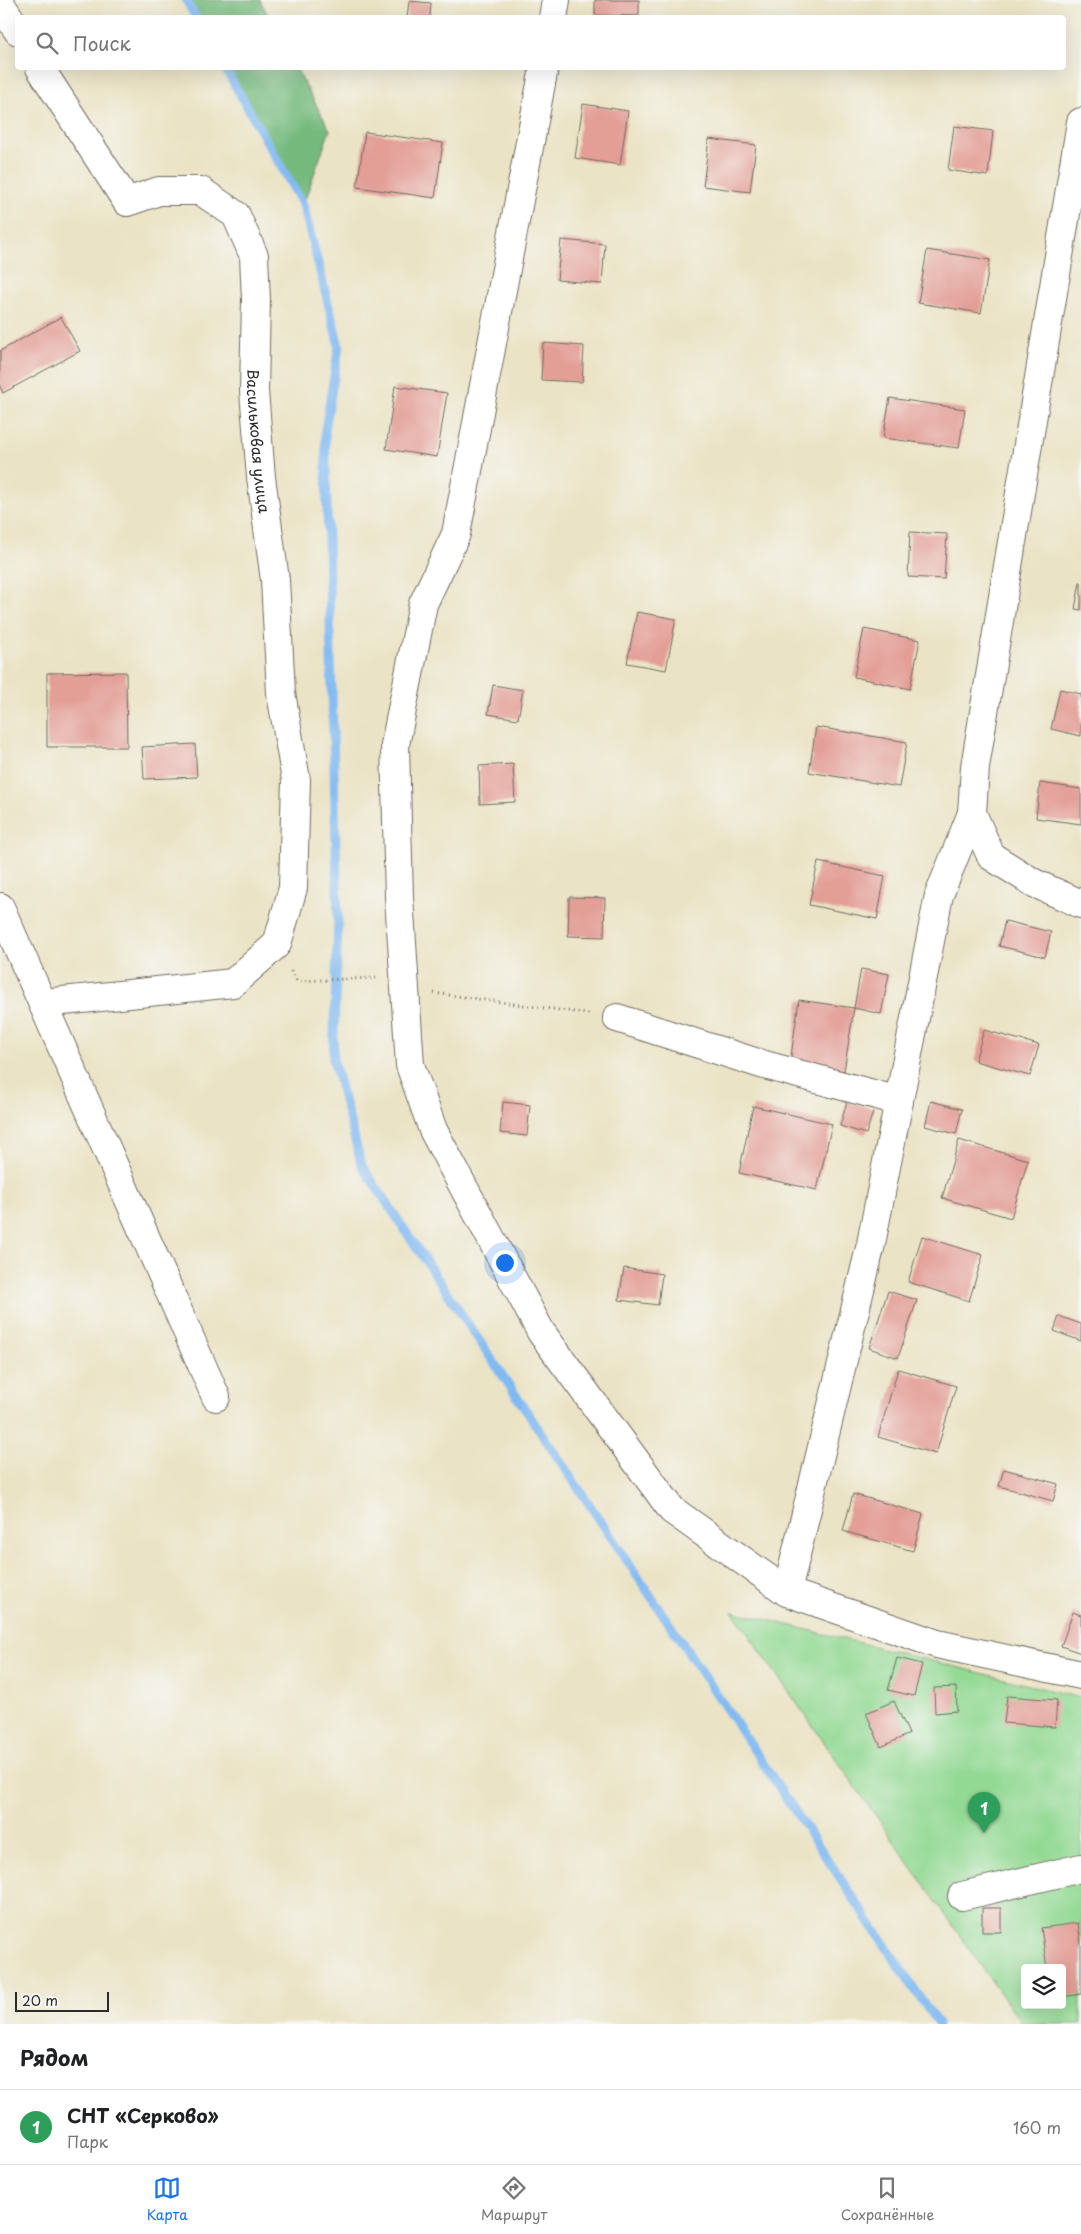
<!DOCTYPE html>
<html lang="ru">
<meta charset="utf-8">
<style>
:root{--surface:#fff;--page:#f2f2f2;--text:#202124;--muted:#757577;--line:#e0e0e0;--accent:#1a73e8}
body{margin:0;font-family:"Playpen Sans",sans-serif;background:var(--page);color:var(--text)}
.controls{position:absolute;right:15px;bottom:15px;display:grid;overflow:hidden;border-radius:5px;box-shadow:0 5px 20px #0002}
.controls button{width:45px;height:45px;display:grid;place-items:center;padding:0;border:0;border-bottom:1px solid var(--line);background:var(--surface);color:var(--text);font:25px sans-serif}
.scale{position:absolute;left:15px;bottom:12px;width:94px;box-sizing:border-box;padding-left:5px;border:2px solid #2b2b2b;border-top:0;font-size:14px;line-height:18px;white-space:nowrap;color:#2b2b2b;-webkit-text-stroke:4px #f6f6f2;paint-order:stroke}
.you{position:absolute;left:504px;top:1262px;width:18px;height:18px;margin:-12px;border:4px solid #fff;border-radius:50%;background:#1a73e8;box-shadow:0 0 0 8px #1a73e833}
.badge{display:grid;place-items:center;width:32px;height:32px;border-radius:50%;background:var(--accent);color:#fff;font-size:16px;font-weight:700}
.pin{position:absolute;translate:-50% -41px;filter:drop-shadow(0 1px 2px #0008)}
.pin::after{content:'';position:absolute;top:26px;width:18px;height:15px;background:inherit;clip-path:polygon(0 0,100% 0,50% 100%)}
.list{margin:0;padding:0;list-style:none}
h2{display:flex;justify-content:space-between;align-items:center;height:65px;margin:0;padding:0 20px;font-size:21px}
h2 small{font-size:16px;font-weight:400;color:var(--muted)}
.list li{display:grid;grid-template-columns:32px 1fr auto;gap:15px;align-items:center;box-sizing:border-box;height:75px;padding:0 20px;border-top:1px solid var(--line)}
.list b{display:block;font-size:19px;white-space:nowrap}
.list p{margin:0;font-size:16px;white-space:nowrap;color:var(--muted)}
.list em{font-size:16px;font-style:normal;color:var(--muted)}
.icon{flex:none;width:28px;height:28px;fill:none;stroke:currentColor;stroke-width:2;stroke-linecap:round;stroke-linejoin:round}
.map{position:relative;flex:none;width:1081px;height:2024px;overflow:hidden}
.search{position:absolute;background:var(--surface);box-shadow:0 5px 20px #0002;left:15px;right:15px;top:15px;height:55px;display:flex;align-items:center;gap:12px;box-sizing:border-box;padding:0 18px;border-radius:5px;color:var(--muted);font-size:19px}
.sheet{height:140px;background:var(--surface)}
nav{display:flex;justify-content:space-around;align-items:center;box-sizing:border-box;height:70px;border-top:1px solid var(--line);background:var(--surface);font-size:14px;color:var(--muted)}
nav a{display:grid;justify-items:center;gap:2px}
nav .on{color:var(--accent)}
.map>svg:first-child{display:block}
</style>
<div class="map">
<svg width="1081" height="2024" viewBox="0 0 1081 2024">
<rect width="100%" height="100%" fill="#f6f6f2"/>
<filter id="ink" filterUnits="userSpaceOnUse"><feTurbulence type="fractalNoise" baseFrequency=".02" numOctaves="2"/><feDisplacementMap in="SourceGraphic" scale="10" xChannelSelector="R" yChannelSelector="G"/><feConvolveMatrix kernelMatrix="1 2 1 2 8 2 1 2 1" color-interpolation-filters="sRGB"/></filter>
<filter id="wash" filterUnits="userSpaceOnUse"><feTurbulence type="fractalNoise" baseFrequency=".0096" numOctaves="4" result="noise"/><feDisplacementMap in="SourceGraphic" scale="20" xChannelSelector="R" yChannelSelector="G"/><feGaussianBlur stdDeviation="1.12" result="paint"/><feColorMatrix in="noise" values="0 0 0 0 0 0 0 0 0 0 0 0 0 0 0 0 0 1.4 0 .05"/><feComposite in="paint" operator="in"/></filter>
<g filter="url(#wash)">
<rect width="100%" height="100%" fill="#ebe3c5"/>
<path fill="#92d993" stroke="#5e825f" fill-rule="evenodd" d="M732,1611L1081,1698V2024H1022ZM1025,1968H1062V2005H1025Z"/>
<path fill="#75b97d" stroke="#507254" d="M186,0H260L269,17H196Z
M225,68H296L330,130L303,205Z"/>
<g fill="none" stroke-linecap="round" stroke-linejoin="round">
<path stroke="#81baf2" stroke-width="9" d="M186,0L196,18
M225,68L303,205L339,346L325,430L338,921L333,1059L362,1166L938,2024"/>
</g>
<g id="blocks">
<path fill="#e39e96" d="M595,0H639V16L595,15Z
M409,1L431,3L430,18H407Z
M583,104L628,111L620,165L575,158Z
M954,126L993,131L988,176L948,170Z
M365,132L443,143L435,198L357,187Z
M709,139L756,145L750,192L703,186Z
M561,240L605,244L602,284L557,280Z
M927,250L990,260L981,313L918,303Z
M61,317L80,351L3,393L0,387V351Z
M543,343L584,346L582,382L541,380Z
M395,386L447,393L437,457L386,449Z
M890,398L965,409L959,448L883,438Z
M910,532L947,534L944,579L908,577Z
M1080,582H1081V610L1075,609Z
M637,612L676,619L666,670L627,663Z
M864,629L920,640L910,689L854,677Z
M126,672L127,747H47V673Z
M493,685L523,690L518,719L488,714Z
M1060,689L1081,694V736L1051,729Z
M816,727L907,742L899,787L809,772Z
M195,744L197,777L144,779L142,747Z
M513,764L515,802L480,804L479,766Z
M1040,783L1081,789V824L1036,818Z
M818,862L885,876L877,919L809,905Z
M569,897L605,898L604,937L568,936Z
M1005,921L1051,932L1045,957L999,946Z
M861,969L889,974L881,1014L854,1008Z
M799,1000L854,1008L844,1071L790,1063Z
M984,1030L1039,1045L1030,1076L975,1061Z
M847,1101L874,1109L866,1134L840,1126Z
M931,1101L962,1109L956,1134L925,1126Z
M503,1102L530,1105L527,1136L500,1133Z
M753,1106L832,1124L817,1190L739,1173Z
M959,1140L1028,1160L1011,1218L942,1198Z
M922,1236L983,1255L969,1301L908,1282Z
M624,1268L662,1274L658,1305L619,1300Z
M888,1291L917,1300L898,1358L869,1348Z
M1059,1316L1081,1324V1341L1054,1331Z
M898,1369L956,1386L936,1454L878,1437Z
M1004,1469L1058,1484L1053,1501L999,1486Z
M853,1494L923,1514L913,1551L843,1531Z
M1073,1612L1081,1615V1653L1061,1646Z
M897,1658L922,1664L914,1696L888,1690Z
M956,1687L957,1711L935,1713L934,1688Z
M1007,1696L1057,1700L1055,1727L1004,1723Z
M894,1701L909,1734L881,1747L866,1713Z
M982,1908H1001V1932H982Z
M1078,1923L1081,1943V1994L1062,1997V1968H1047L1041,1928Z"/>
</g>
</g>
<g filter="url(#ink)">
<use href="#blocks" fill-opacity="0" stroke="#6e6b61" stroke-width="1"/>
<g fill="none" stroke-linecap="round" stroke-linejoin="round">
<defs>
<g id="minor">
<path d="M0,3L18,31"/>
<path d="M553,18L556,0"/>
<path id="s1" d="M40,68L127,202L159,191H201L236,215L254,256L256,300L254,391L261,477L275,580L281,693L296,780L293,888L277,944L233,983L44,1003"/>
<path d="M544,68L456,534L423,604L395,745L399,897L410,1065L433,1130L541,1332L672,1510L787,1592L937,1644L1081,1675"/>
<path d="M0,907L216,1397"/>
<path d="M617,1018L761,1064L899,1101"/>
<path d="M787,1592L871,1244L939,895L972,813"/>
<path d="M962,1896L1081,1868"/>
</g>
<path id="major" d="M1081,122L975,767L972,813L991,856L1034,883L1081,904"/>
</defs>
<use href="#minor" stroke="#6e6b61" stroke-width="30"/>
<use href="#major" stroke="#6e6b61" stroke-width="30"/>
<path stroke="#6e6b61" stroke-width="3" stroke-dasharray="1 4" stroke-linecap="butt" d="M291,971L297,981L376,978
M434,993L589,1014"/>
<use href="#minor" stroke="#fff" stroke-width="28"/>
<use href="#major" stroke="#fff" stroke-width="28"/>
</g>
</g>
<g text-anchor="middle" dominant-baseline="central" stroke-width="4" stroke-linejoin="round" paint-order="stroke">
<g font-size="15" fill="#2b2b2b" stroke="#f6f6f2">
<text stroke="none"><textPath href="#s1" startOffset="508">Васильковая улица</textPath></text>
</g>
</g>
</svg>
<div class="controls">
<button><svg class="icon" aria-label="layers" viewBox="0 0 24 24"><path d="M12 4l9 5-9 5-9-5zM3 14l9 5 9-5"/></svg></button>
</div>
<div class="scale">20 m</div>
<div class="you"></div>
<div class="pin badge" style="left:984px;top:1833px;background:#2e9e5b">1</div>
<div class="search"><svg class="icon" aria-label="search" viewBox="0 0 24 24"><circle cx="10" cy="10" r="6"/><path d="M15 15l6 6"/></svg>Поиск</div>
</div>
<section class="sheet">
<h2>Рядом<small></small></h2>
<ul class="list">
<li><span class="badge" style="background:#2e9e5b">1</span><div><b>СНТ «Серково»</b><p>Парк</p></div><em>160 m</em></li>
</ul>
</section>
<nav>
<a class="on"><svg class="icon" aria-label="map" viewBox="0 0 24 24"><path d="M3 6l6-2 6 2 6-2v14l-6 2-6-2-6 2zM9 4v14M15 6v14"/></svg>Карта</a>
<a><svg class="icon" aria-label="directions" viewBox="0 0 24 24"><path d="M12 3l9 9-9 9-9-9zM9 14v-3h6M13 9l2 2-2 2"/></svg>Маршрут</a>
<a><svg class="icon" aria-label="saved" viewBox="0 0 24 24"><path d="M7 4h10v16l-5-4-5 4z"/></svg>Сохранённые</a>
</nav>
